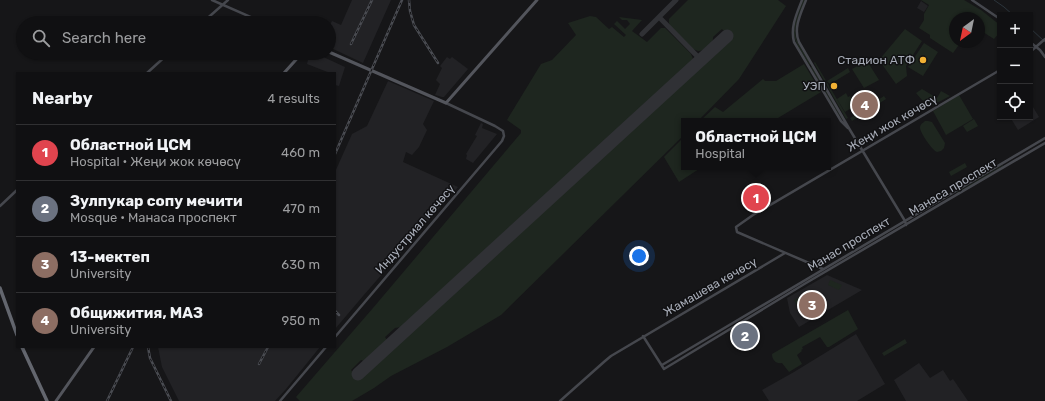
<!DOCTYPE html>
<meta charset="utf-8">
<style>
:root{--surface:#101012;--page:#19191b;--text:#f1f3f6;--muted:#9c9d9f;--line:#303032;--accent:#8c9099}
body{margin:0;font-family:Rubik,sans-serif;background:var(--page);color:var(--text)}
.controls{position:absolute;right:12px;top:12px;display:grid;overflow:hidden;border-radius:0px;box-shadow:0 1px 3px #0004}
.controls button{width:36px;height:36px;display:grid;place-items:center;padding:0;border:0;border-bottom:1px solid var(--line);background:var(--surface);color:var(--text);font:20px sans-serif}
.compass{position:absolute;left:949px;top:12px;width:36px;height:36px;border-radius:50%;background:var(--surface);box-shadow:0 1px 3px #0004;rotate:213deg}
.you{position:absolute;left:639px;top:256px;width:14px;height:14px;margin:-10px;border:3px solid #fff;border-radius:50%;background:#1a73e8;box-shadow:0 0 0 6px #1a73e833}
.badge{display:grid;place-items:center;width:26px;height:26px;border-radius:50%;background:var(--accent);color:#fff;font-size:13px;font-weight:700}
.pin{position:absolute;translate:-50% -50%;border:2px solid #fff;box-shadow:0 1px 4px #0006}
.popup{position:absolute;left:681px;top:118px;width:150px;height:52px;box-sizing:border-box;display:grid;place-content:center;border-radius:0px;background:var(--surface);filter:drop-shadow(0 1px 3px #0005);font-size:13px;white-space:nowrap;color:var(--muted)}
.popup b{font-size:15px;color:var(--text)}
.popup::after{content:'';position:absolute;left:50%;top:100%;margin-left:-8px;border:8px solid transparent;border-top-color:var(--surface)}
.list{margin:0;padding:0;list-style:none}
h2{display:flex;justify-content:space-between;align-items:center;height:52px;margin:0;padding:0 16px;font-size:17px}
h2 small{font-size:13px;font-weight:400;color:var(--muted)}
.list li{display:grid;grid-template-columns:26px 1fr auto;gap:12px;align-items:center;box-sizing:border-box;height:56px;padding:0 16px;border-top:1px solid var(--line)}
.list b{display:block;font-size:15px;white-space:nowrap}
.list p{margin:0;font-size:13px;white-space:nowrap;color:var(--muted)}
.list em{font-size:13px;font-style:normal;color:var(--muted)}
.icon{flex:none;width:22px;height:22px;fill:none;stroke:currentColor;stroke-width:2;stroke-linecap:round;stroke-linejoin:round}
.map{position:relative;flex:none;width:1045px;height:401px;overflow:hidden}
.search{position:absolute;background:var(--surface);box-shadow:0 1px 3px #0004;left:16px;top:16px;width:320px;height:44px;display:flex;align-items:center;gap:10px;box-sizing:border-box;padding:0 14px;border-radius:22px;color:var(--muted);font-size:15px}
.panel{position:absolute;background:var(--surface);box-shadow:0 1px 3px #0004;left:16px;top:72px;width:320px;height:276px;border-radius:0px}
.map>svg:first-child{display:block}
</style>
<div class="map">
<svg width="1045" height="401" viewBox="0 0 1045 401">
<rect width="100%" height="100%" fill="#161618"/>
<path fill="#222225" d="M352,0H391L363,63L329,47V27L332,21L341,25Z
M921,1L928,6L924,12L917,8Z
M319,55L345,67L339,86L335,85V73H330L307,64L309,56L317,59Z
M447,57L450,59L452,57L468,69L444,97H442L435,95L440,84L436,80L442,68L440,66Z
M388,81L434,101L423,124L427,130L419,147L412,155L406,152L403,162L458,187L363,296L335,329V172L352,134L367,126Z
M1030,102L1039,117L1018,130L1010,117H1030Z
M481,123L483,124L482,128L497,134L473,163L466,159L467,155L466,154L477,136L475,135Z
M827,275L862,290L799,327L790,313L787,298Z
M856,334L885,384L857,401H769L762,390L794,372Z
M158,347H320L286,389L275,401H179L162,367Z
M919,363L930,378L943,370L950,381L953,379L968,401H906L894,380Z"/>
<path fill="#1e261f" d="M688,0H778L786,6L739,79L698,121H684V135L501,315L447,347L391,376L374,388L352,401H300L296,397L373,308L521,133V130L507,120L541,64L552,60L576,35L568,23L590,16L596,17L609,29L612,27L624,37L626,35L614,24L617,21L625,29L630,24L627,20H622L619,17L642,20L632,31L647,42L661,28H665L691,54L693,59L691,62L401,327L395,328L385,337L387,340L364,361L361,360L351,370L359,379L732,38L726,30L724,31L722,29L713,37C714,43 705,51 698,51L693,49L670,26L669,23V19Z
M803,0H805C801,10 793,27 796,38C799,47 806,55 810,63V65L809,64C804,56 796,45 794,36C792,26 800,9 803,0Z
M921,0H964L981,10L1000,25V32L994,39L983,32L979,37V18H955V42H961L953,53L930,38V35L919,28L924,20V14L929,5Z
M905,29L922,41L906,66L907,76L896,84L879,60Z
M924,43L938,52L923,76L908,67Z
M867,61L879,80L864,88L852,69Z
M815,62L848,118L846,119L814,63Z
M804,64L821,92L773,121H700L715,107L723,112L763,79L765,81H776Z
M811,67H812L843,120H842L811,68Z
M848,68L850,72L830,84L827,81Z
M922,89L937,98L941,91L950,96L933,105L929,102L922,100L916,93Z
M846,93L848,97L850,96L856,105L845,112L837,99Z
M959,95L973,119L946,135L933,111Z
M884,96L886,99L852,121L850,118Z
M974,119L978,126L967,132L963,126Z
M925,121H928L932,122L945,143L944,148L941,151L937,152C932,150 921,134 920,128C920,124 923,123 925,121Z
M684,137V167H702L679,182L664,157Z
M965,163L967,167L951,176L949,172Z
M1003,165V166L957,194L956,193Z
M830,280L842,285L839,290L828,285Z
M803,295L808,304L799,309L794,300Z
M848,310L858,329L829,347H827L820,337L802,347L803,349L801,350L802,351L797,355L802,364L789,372L782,363C776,364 772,360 772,354Z
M905,339L907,343L884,356L882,353Z"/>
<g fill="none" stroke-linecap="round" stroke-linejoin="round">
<path stroke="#2c353c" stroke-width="1" d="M994,0L1004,7L1013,15
M1030,28L1045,42"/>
<path stroke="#303135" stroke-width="5" d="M659,17L701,60
M642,34L676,0"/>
<path stroke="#303135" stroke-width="13" d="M358,374L727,36"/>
<path stroke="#45474d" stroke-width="2.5" d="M212,0L264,23
M802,0C797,13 790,27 794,42L841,121L848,128
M806,0C801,13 793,28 799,42L850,130L905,221L906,225
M972,0L1000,19
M202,23L228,0
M1030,42L1040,50L1045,57
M1030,52L1045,39
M147,73L169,53
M0,206L17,190
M823,269L737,232L736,227L753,215L1000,70
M643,336L664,369L806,283L1045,143
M335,337L502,141L504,136L503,131L495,126L446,103
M662,365L1045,138
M280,401L326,347
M560,401L605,361L611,356L785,253"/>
<path stroke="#53555c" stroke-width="3" d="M329,52L446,103L537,0
M284,73L302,53
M56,401L94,347"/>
<path stroke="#63666e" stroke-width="3.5" d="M0,288L17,335
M22,347L47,401"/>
<defs>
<path id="rail" d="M409,0L410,11L414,25L438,63
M351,44L372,0
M335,154L402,0
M335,311L339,315
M148,347L150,358L171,401
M259,364L268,347
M107,401L133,347"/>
</defs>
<use href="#rail" stroke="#4a4c52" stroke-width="2.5"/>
<use href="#rail" stroke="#111113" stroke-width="1" stroke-dasharray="3" stroke-linecap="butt"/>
</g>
<g fill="#f2b134" stroke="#111113" stroke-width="1.5">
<circle cx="923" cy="60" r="4"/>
<circle cx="834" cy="86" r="4"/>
</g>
<g text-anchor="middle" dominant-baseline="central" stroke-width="3" stroke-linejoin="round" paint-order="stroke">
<g font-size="12" fill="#a8adb8" stroke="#111113" text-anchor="end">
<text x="915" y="60">Стадион АТФ</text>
<text x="826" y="86">УЭП</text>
</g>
<g font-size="12" fill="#a8adb8" stroke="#111113">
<text transform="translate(892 123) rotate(-30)">Жеңи жок көчөсү</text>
<text transform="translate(953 187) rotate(-31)">Манаса проспект</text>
<text transform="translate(415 229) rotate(-49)">Индустриал көчөсү</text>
<text transform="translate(849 244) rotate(-31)">Манас проспект</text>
<text transform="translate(710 287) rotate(-30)">Жамашева көчөсү</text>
</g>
</g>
</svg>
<div class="controls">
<button>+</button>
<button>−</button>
<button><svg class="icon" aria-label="locate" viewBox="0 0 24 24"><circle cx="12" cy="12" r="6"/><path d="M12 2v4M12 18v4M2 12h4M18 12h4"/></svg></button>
</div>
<svg class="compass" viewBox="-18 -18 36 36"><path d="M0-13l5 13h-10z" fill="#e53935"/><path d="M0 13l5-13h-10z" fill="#9c9d9f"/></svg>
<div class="you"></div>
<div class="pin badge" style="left:756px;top:198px;background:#e0444e">1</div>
<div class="popup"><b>Областной ЦСМ</b>Hospital</div>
<div class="pin badge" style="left:745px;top:336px;background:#6b7280">2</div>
<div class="pin badge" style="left:812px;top:305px;background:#8d6e63">3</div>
<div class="pin badge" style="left:865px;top:105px;background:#8d6e63">4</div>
<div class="search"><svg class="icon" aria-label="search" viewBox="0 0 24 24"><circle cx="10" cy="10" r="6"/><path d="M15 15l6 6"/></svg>Search here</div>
<section class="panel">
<h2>Nearby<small>4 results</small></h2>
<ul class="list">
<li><span class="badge" style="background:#e0444e">1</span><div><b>Областной ЦСМ</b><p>Hospital · Жеңи жок көчөсү</p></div><em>460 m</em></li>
<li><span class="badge" style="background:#6b7280">2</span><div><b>Зулпукар сопу мечити</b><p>Mosque · Манаса проспект</p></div><em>470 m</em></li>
<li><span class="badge" style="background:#8d6e63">3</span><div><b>13-мектеп</b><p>University</p></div><em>630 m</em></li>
<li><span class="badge" style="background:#8d6e63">4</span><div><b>Общижития, МАЗ</b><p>University</p></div><em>950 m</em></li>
</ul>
</section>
</div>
